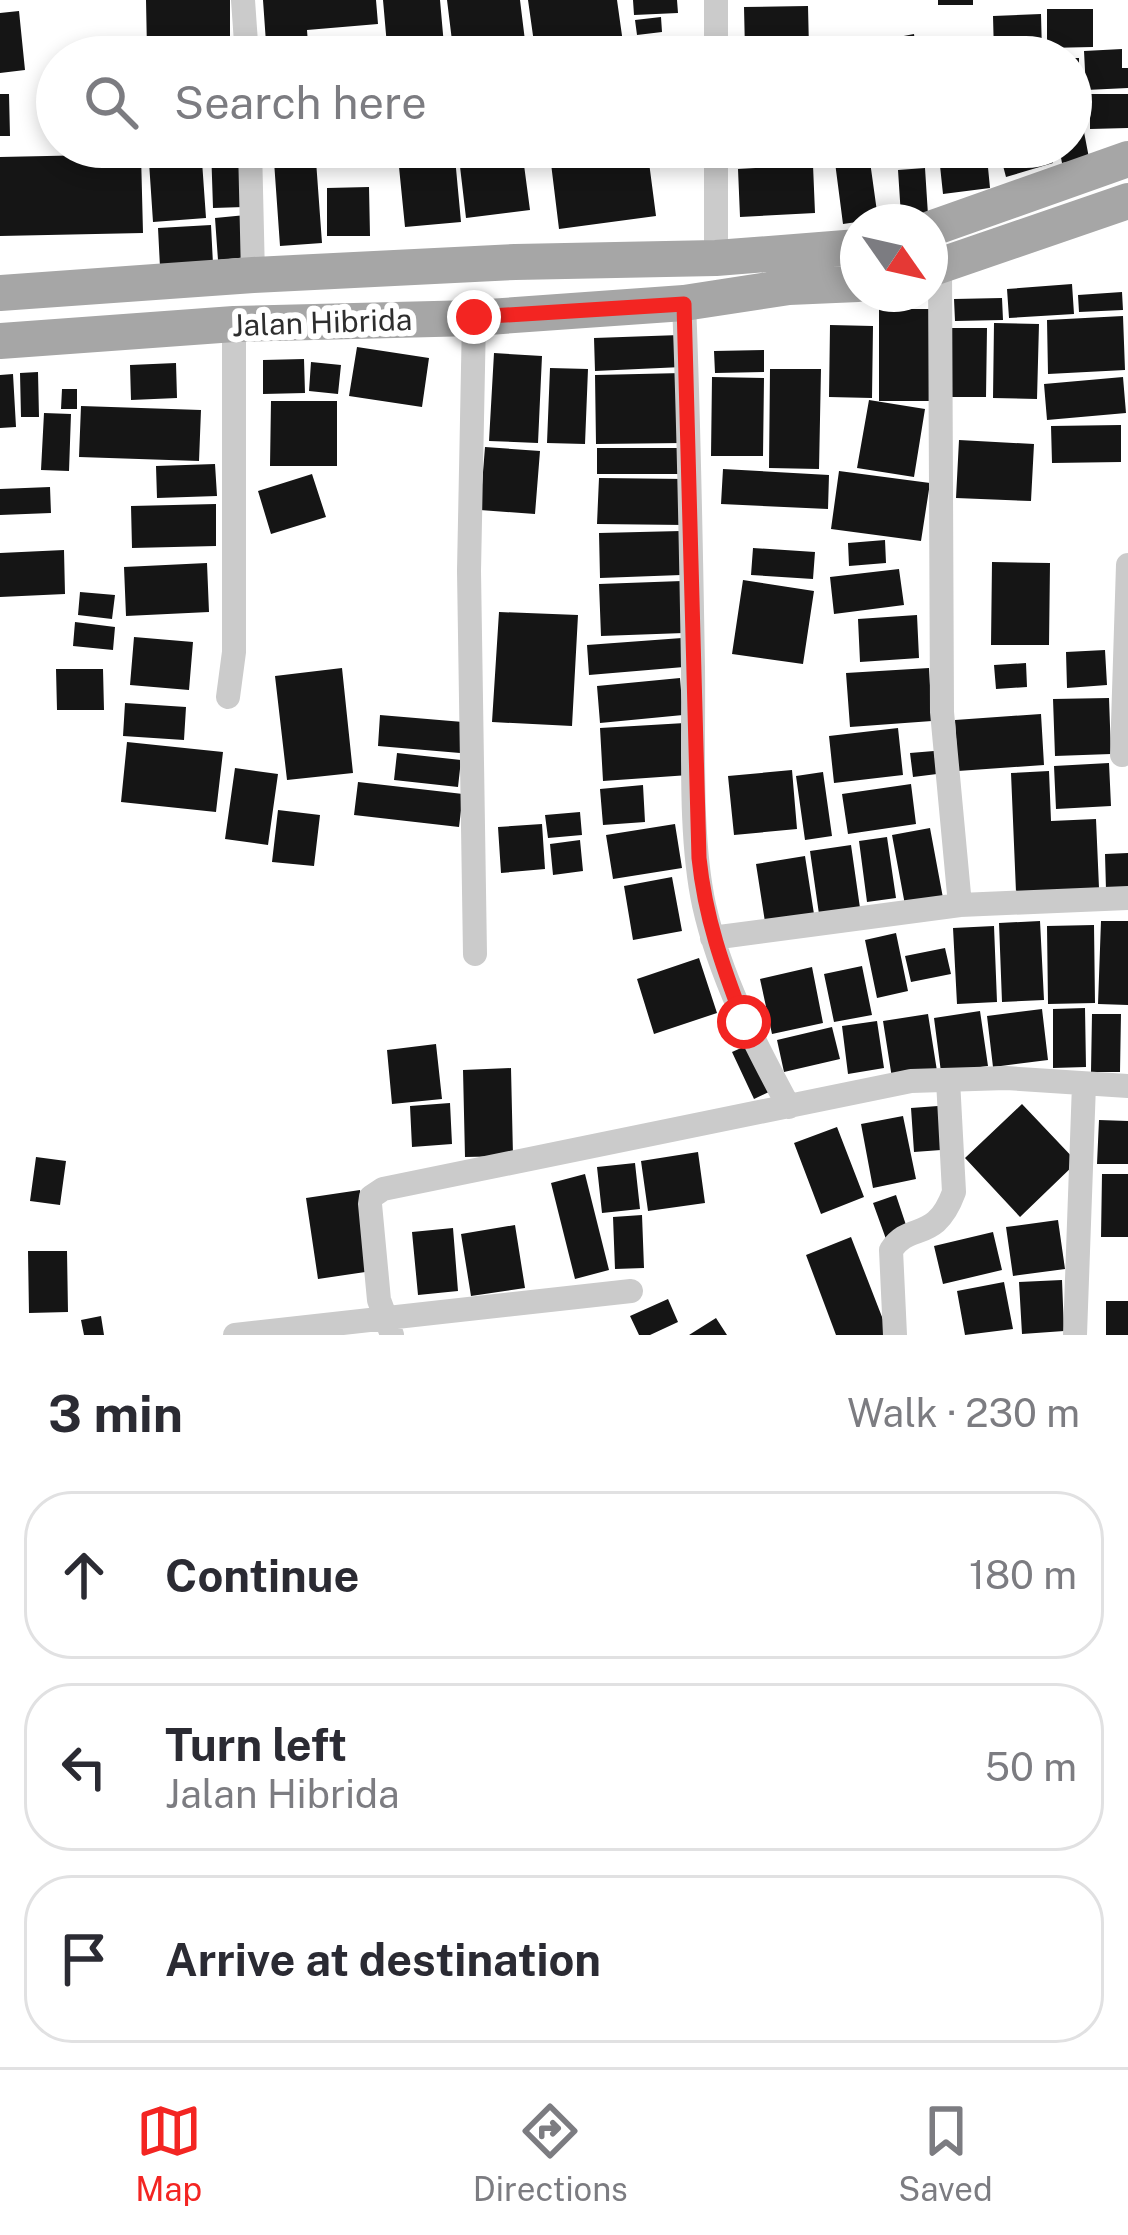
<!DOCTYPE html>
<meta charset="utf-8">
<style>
:root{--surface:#fff;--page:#f2f2f3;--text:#2b2b33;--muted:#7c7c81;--line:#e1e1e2;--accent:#f32522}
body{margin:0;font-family:"Public Sans",sans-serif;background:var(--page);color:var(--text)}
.compass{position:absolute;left:840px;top:204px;width:108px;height:108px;border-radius:50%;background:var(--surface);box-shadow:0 6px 18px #0003;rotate:124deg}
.stop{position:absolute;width:36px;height:36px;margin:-27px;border:9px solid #f32522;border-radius:50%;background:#fff}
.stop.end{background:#f32522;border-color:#fff;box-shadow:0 3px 12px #0008}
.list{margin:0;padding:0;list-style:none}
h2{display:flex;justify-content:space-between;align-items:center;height:156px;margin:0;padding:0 48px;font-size:51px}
h2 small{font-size:39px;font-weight:400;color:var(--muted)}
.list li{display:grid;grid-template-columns:78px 1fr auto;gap:36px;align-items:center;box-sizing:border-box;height:168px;margin:0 24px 24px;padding:0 24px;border:3px solid var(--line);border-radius:48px}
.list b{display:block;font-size:45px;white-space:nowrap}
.list p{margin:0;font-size:39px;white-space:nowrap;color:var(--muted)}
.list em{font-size:39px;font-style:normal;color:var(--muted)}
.icon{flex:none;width:66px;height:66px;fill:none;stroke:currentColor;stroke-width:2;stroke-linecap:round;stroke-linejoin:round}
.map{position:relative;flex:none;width:1128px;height:1335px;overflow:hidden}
.search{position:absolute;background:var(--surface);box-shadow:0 6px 18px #0003;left:36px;right:36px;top:36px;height:132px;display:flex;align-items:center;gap:30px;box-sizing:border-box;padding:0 42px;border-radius:66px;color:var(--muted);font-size:45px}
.sheet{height:732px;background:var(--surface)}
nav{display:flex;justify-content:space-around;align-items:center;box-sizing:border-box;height:168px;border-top:3px solid var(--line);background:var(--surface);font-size:33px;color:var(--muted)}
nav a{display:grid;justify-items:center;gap:6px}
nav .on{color:var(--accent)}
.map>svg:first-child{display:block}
</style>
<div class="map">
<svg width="1128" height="1335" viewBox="0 0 1128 1335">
<rect width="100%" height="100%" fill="#fff"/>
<path fill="#151515" d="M146,0H230V48L147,50Z
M263,0H376L378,24L307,30L309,57H267Z
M383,0H440L445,57H388Z
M447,0H520L527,57H454Z
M528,0H617L625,57H536Z
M633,0H677L678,13L634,15Z
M938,0H973V5H938Z
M808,6L809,49L745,51L744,7Z
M1047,9H1093V47L1047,48Z
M19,11L25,70L0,73V13Z
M1041,14L1042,53L994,54L993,16Z
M661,17L662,32L637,35L635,20Z
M914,34L917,57H886L883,40Z
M695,36V57H635L634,38Z
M1122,49V68H1128V88L1086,90L1084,51Z
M1071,58H1079V107H1071Z
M0,94H9L10,136H0Z
M1090,94H1128V128L1090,129Z
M1080,111L1089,158L1062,163L1059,147H1071V112Z
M148,147H201L206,218L153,222Z
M211,147H242L244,207L213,208Z
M273,147H315L322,243L280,246Z
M397,147H454L461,222L405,227Z
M549,147H647L656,216L559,229Z
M833,147H868L878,219L843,224Z
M938,147H986L990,188L943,194Z
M998,147H1048L1053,163L1006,177Z
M522,150L530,210L466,218L459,158Z
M141,154L143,233L0,236V157Z
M813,165L815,213L740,217L738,169Z
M925,168L928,215L901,216L898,170Z
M369,187L370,236H327V188Z
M246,215L249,257L218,260L215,218Z
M211,225L213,264L160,267L158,228Z
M1072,284L1074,314L1009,318L1007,289Z
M1122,292L1123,310L1079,312L1078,295Z
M1002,298L1003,320L955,321L954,299Z
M879,309H932V401H879Z
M1123,316L1125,370L1048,374L1047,320Z
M994,323L1039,324L1037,399L993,398Z
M830,325L873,326L872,398L829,397Z
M945,328H987L986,397H944Z
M680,335L682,367L595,371L594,338Z
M357,347L429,358L422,407L349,396Z
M764,350V372L715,373L714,351Z
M494,353L542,356L538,443L489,441Z
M304,359L305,393L263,394V360Z
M311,362L341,365L338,394L309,391Z
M176,363L177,398L131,400L130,365Z
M550,368L588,369L585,444L547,443Z
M770,369H821L819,469L769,468Z
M38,372L39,417H21L20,373Z
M683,373L684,443L596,444L595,375Z
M13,374L16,427L0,428V375Z
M712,377L764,378L763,456H711Z
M1123,377L1126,413L1047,420L1044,384Z
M62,389H77V409H61Z
M869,400L925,409L914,477L857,468Z
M271,401H337V466H270Z
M81,406L201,410L199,461L79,457Z
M44,413L71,414L69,471L41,470Z
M1121,425V462L1052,463L1051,426Z
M959,440L1034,444L1031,501L956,498Z
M485,447L540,451L535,514L480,510Z
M597,448H683V474H597Z
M215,464L217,496L157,498L156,466Z
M723,469L829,475L828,509L721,504Z
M839,471L930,483L921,541L831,529Z
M312,474L326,517L271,534L258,491Z
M599,478L685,479V525L597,524Z
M50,487L51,513L0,515V489Z
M216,504V546L132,548L131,506Z
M681,531V575L600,578L599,533Z
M885,540L886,563L849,566L848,543Z
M753,548L815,552L813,579L751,575Z
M64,550L65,594L0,597V553Z
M992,562L1050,563L1049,645H991Z
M207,563L209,612L126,616L124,567Z
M899,569L904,605L834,614L830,577Z
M743,580L814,591L803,664L732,654Z
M682,581L684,633L601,636L599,584Z
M80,592L115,595L112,619L78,615Z
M499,612L578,615L572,726L492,722Z
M917,615L919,658L860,662L858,619Z
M75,622L115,627L113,650L73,646Z
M134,637L193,642L189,690L130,685Z
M682,638L684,667L589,675L587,645Z
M1105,650L1107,685L1067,688L1066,652Z
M1026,663L1027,687L996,689L994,665Z
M342,668L353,773L287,780L275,676Z
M929,668L932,721L850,727L846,673Z
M56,669H103L104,710H57Z
M680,678L683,715L600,723L597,686Z
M1109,698L1111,754L1055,756L1053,699Z
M125,703L186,707L184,740L123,736Z
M1041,714L1044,765L958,771L955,720Z
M380,715L463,722L460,753L378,746Z
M685,723L689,775L603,781L600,728Z
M898,728L903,775L834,783L829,736Z
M127,742L223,752L216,812L121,802Z
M934,751L937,774L913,777L910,753Z
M397,753L461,760L458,787L394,780Z
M1109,763L1111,806L1056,809L1054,766Z
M235,768L278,774L268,845L225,839Z
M792,770L797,829L734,835L728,776Z
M1049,771L1051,821L1096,819L1099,888L1016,892L1011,773Z
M823,772L832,836L805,840L796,776Z
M358,782L463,794L459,827L354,815Z
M911,784L916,824L848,834L842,794Z
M643,785L645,822L603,825L600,789Z
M278,810L320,815L314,866L272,862Z
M580,812L582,835L548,838L545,815Z
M542,824L545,869L501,873L498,827Z
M675,824L682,868L613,879L606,835Z
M930,828L943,898L905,905L892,835Z
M887,837L896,898L867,902L859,841Z
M580,840L583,871L553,875L550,844Z
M851,845L860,908L819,914L810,851Z
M1128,853V889L1106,890L1105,854Z
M805,856L814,914L765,922L756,864Z
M672,877L682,931L633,940L624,886Z
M1040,921L1044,1000L1002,1002L999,923Z
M1101,921H1128V1005L1098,1004Z
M1094,925L1095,1003L1048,1004L1047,926Z
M994,926L997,1002L957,1004L953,928Z
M896,933L908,991L877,998L865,940Z
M945,948L951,974L911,982L905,956Z
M699,958L717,1013L654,1034L637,979Z
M862,966L872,1015L834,1022L824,974Z
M812,967L823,1023L772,1034L760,979Z
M1085,1008L1086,1067L1053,1068V1009Z
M1042,1009L1048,1060L993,1067L987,1016Z
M980,1011L988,1066L941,1072L934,1018Z
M928,1014L937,1071L892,1078L883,1021Z
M1092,1014H1121L1120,1072H1091Z
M877,1021L884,1068L848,1074L842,1026Z
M832,1027L840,1059L784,1072L777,1040Z
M436,1044L442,1099L392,1104L387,1050Z
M750,1044L773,1090L754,1099L732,1052Z
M511,1068L513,1156L465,1157L463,1070Z
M450,1103L452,1144L412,1147L410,1106Z
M1022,1104L1077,1162L1020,1217L965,1158Z
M938,1106L941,1150L914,1152L911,1108Z
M903,1116L916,1179L873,1188L861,1124Z
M1099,1120L1128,1121V1164H1097Z
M837,1127L864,1197L821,1214L794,1143Z
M698,1152L705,1203L648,1211L641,1161Z
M36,1157L66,1161L60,1205L30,1201Z
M635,1163L640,1209L602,1213L597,1167Z
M585,1174L609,1270L575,1279L551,1183Z
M1102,1174H1128V1237H1101Z
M360,1190L372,1271L318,1279L306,1198Z
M896,1195L908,1231L886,1239L873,1203Z
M642,1215L644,1268L615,1269L613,1217Z
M1058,1220L1065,1269L1013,1276L1006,1227Z
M515,1225L525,1288L471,1296L461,1234Z
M453,1228L458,1291L418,1295L412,1232Z
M993,1232L1002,1270L943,1284L934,1246Z
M851,1237L889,1335H836L806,1255Z
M28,1251H67L68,1312L29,1313Z
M1062,1280L1064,1331L1022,1334L1019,1282Z
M1004,1282L1013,1329L965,1335L957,1291Z
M668,1299L678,1322L650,1335H639L630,1316Z
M1106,1301H1128V1335H1106Z
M101,1316L104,1335H84L81,1320Z
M716,1318L727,1335H689Z"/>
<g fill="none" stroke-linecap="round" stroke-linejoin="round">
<path stroke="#cbcbcb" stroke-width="24" d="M243,0L247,57
M716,57V0
M250,147L253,275
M716,258V147
M940,266L942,712L960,905
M684,303C689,425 691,547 693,668C694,742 689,835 704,905C720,977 754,1042 789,1107
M474,318L469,571L475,954
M228,697L234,652V324
M1122,755L1128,565
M712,938L960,905L1128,898
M235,1335L631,1291
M392,1335L379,1300L370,1204L371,1197L383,1189L911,1081L1006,1078L1128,1086
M895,1335L891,1250C910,1221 935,1244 954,1192L948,1080
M1075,1335L1084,1084"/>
<path stroke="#a6a6a6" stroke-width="36" d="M930,229L1128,159
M930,269L1128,201
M0,293L253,275L515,262L716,258L858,247
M0,341L234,324L474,318L684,303L789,287L858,284"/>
</g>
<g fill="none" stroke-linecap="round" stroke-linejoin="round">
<path stroke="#f32522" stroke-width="15" d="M474,317L684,304L699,858C705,917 723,968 744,1022"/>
</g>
<g text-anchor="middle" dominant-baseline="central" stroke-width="12" stroke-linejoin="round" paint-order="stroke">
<g font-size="30" fill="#2e2e2e" stroke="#fff">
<text transform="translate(322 322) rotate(-2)">Jalan Hibrida</text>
</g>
</g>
</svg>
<svg class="compass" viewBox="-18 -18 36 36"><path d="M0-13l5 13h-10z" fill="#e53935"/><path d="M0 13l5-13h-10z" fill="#7c7c81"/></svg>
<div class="stop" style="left:744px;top:1022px"></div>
<div class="stop end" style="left:474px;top:317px"></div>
<div class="search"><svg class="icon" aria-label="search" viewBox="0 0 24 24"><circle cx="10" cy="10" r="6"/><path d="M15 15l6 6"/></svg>Search here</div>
</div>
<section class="sheet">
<h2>3 min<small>Walk · 230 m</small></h2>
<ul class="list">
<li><svg class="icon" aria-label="ahead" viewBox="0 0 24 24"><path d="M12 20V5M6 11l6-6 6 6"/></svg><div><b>Continue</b></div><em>180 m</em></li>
<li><svg class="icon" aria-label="left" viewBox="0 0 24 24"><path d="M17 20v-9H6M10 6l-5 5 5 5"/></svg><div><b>Turn left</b><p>Jalan Hibrida</p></div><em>50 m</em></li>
<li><svg class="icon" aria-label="arrive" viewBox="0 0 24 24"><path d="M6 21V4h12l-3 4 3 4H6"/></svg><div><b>Arrive at destination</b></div></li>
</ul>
</section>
<nav>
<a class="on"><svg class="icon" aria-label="map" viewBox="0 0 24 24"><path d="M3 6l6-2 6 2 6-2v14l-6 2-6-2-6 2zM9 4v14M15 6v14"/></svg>Map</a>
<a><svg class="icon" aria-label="directions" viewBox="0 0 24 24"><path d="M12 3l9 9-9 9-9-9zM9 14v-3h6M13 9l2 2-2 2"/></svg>Directions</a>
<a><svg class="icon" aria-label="saved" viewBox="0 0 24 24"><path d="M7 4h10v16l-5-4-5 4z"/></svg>Saved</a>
</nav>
